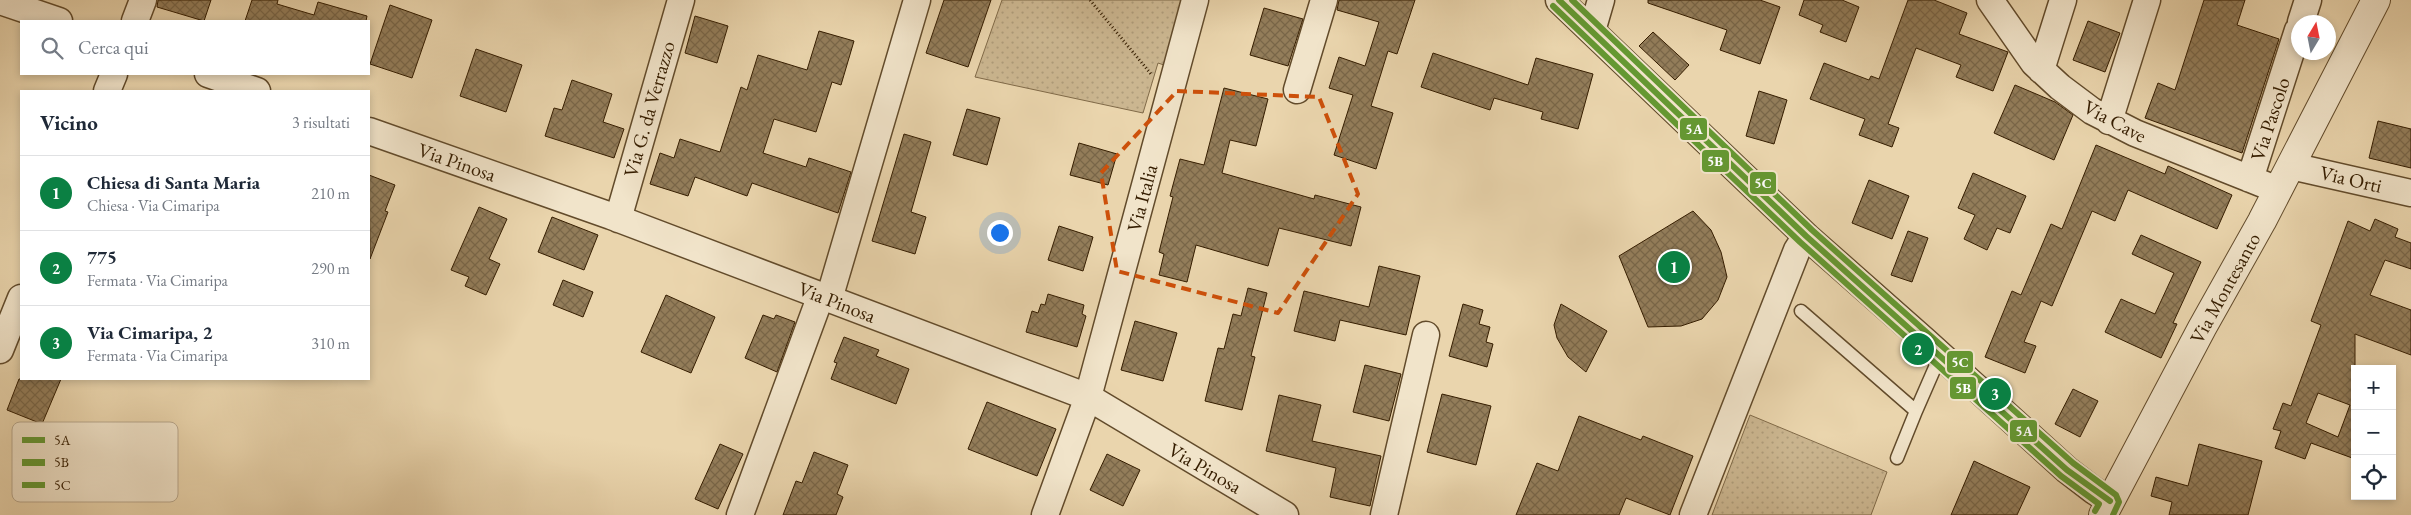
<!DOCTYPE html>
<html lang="it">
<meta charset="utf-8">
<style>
:root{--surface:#fff;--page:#f2f2f3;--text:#1f2937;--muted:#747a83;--line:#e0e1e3;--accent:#0b8043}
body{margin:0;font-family:"EB Garamond",serif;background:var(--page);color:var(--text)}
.controls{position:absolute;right:15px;bottom:15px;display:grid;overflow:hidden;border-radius:0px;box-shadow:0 2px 8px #0003}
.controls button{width:45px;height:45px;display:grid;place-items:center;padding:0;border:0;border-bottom:1px solid var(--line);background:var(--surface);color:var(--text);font:25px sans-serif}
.compass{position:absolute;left:2291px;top:15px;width:45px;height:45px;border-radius:50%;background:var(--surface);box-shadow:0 2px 8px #0003;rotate:10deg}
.you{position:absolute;left:999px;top:232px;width:18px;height:18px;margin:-12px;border:4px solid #fff;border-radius:50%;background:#1a73e8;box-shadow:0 0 0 8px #1a73e833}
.badge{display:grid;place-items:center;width:32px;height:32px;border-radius:50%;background:var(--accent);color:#fff;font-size:16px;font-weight:700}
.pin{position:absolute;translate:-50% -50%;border:2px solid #fff;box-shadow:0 1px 5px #0006}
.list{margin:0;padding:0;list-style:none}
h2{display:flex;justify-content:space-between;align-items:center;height:65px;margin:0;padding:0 20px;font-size:21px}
h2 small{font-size:16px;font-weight:400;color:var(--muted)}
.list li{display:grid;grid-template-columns:32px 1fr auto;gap:15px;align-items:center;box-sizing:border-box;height:75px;padding:0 20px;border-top:1px solid var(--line)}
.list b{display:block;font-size:19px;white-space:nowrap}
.list p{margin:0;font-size:16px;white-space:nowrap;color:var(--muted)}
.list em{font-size:16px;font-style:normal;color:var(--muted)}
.icon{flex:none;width:28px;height:28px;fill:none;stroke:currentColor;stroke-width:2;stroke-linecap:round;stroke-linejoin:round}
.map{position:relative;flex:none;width:2411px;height:515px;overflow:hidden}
.search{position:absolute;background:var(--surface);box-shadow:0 2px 8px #0003;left:20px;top:20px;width:350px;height:55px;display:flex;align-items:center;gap:12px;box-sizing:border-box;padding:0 18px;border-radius:0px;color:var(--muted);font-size:19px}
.panel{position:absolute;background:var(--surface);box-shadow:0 2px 8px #0003;left:20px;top:90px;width:350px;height:290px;border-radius:0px}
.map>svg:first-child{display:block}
</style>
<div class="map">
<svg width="2411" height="515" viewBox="0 0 2411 515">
<defs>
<pattern id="grass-dots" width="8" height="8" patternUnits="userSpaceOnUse" patternTransform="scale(1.25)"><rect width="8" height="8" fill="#cbb690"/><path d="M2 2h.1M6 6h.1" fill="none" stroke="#af9c7a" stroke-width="1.8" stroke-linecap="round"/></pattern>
<pattern id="building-cross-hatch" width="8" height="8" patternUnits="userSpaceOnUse" patternTransform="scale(1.25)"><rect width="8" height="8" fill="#937d5a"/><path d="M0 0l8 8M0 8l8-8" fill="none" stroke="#796648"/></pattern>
</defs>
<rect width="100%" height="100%" fill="#ead5ad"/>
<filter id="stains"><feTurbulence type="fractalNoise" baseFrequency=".004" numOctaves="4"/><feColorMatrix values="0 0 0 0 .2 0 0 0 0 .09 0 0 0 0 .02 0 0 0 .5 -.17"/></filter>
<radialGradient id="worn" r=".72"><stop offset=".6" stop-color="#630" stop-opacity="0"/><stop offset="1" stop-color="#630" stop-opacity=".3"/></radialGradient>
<path fill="url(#grass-dots)" stroke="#806a48" d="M1002,0H1181L1167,66L1158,63L1143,113L975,77Z
M1750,415L1887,472L1871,515H1712Z"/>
<path fill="url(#building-cross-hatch)" stroke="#351d00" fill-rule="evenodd" d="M158,0H211L204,21L157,7Z
M252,0H278L277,4L314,15L318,2L367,16L366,21H245Z
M944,0H991L968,67L926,53Z
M1339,0H1415L1397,54L1388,51L1371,106L1393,113L1376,169L1334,155L1353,95L1329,88L1339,57L1365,66L1379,22L1337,10Z
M1648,0H1760L1780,7L1760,64L1720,50L1727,30L1648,3Z
M1804,0H1842L1859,7L1846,42L1820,32L1823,25L1799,15Z
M1908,0H1934L1967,13L1959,34L2008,52L1993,91L1956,77L1961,65L1916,48L1888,124L1899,128L1892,147L1859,135L1865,119L1810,99L1824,63L1869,80L1871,76L1879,79Z
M2204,0H2245L2237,25L2279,39L2242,153L2145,118L2158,83L2175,90Z
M390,5L432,20L412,78L370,64Z
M1264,8L1303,19L1288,66L1250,55Z
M695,16L728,26L717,63L685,53Z
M2088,21L2120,33L2105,72L2073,60Z
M819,31L854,41L841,85L832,82L816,132L774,119L763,153L806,167L809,158L851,172L838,213L752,183L747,196L695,177L688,196L650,184L660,153L674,158L680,139L720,152L741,87L747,90L758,55L807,70Z
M1653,32L1689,65L1675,80L1639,46Z
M476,49L522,65L506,112L460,96Z
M1433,53L1528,85L1536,58L1593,74L1578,129L1541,119L1543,112L1494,98L1490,110L1421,87Z
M572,80L612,94L603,122L624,129L614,158L545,136L554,108L562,110Z
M2015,85L2055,102L2073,115L2054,160L1994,133Z
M1224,88L1268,99L1256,146L1230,140L1222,173L1314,199L1315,195L1361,207L1351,246L1279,228L1268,266L1196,245L1187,282L1159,275L1164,254L1159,252L1173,197L1170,196L1180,159L1204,165Z
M1759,91L1787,100L1774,144L1746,136Z
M967,109L1000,118L987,165L953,155Z
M2378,121L2411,129V168L2369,158Z
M904,134L931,142L911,212L926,217L915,254L872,241Z
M1079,143L1117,154L1108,185L1070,175Z
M2096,145L2165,174L2168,166L2232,195L2217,229L2128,190L2115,221L2092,211L2052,306L2041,301L2024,342L2036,346L2025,373L1985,357L2012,291L2021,295L2051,224L2062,229Z
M1973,173L2026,196L2010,233L1997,228L1987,250L1964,239L1975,215L1958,208Z
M369,175L395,185L385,211L388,212L370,259Z
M1869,180L1909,196L1892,239L1852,223Z
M479,207L507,219L489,259L500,264L486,295L465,286L469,277L451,270Z
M1693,211L1711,230L1721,252L1727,277L1718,300L1702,319L1681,326L1648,327L1619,256Z
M552,217L598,235L584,270L538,252Z
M2375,219L2398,229L2395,237L2411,243V269L2385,260L2370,295L2411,310V355L2355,334V459L2311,443L2305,459L2275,448L2281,431L2273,429L2283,403L2291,406L2321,325L2311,321L2348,221L2370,231ZM2318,393L2350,405L2338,437L2306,423Z
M1059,226L1093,237L1083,271L1048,260Z
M1908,231L1928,238L1912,282L1891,275Z
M2141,235L2201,262L2173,323L2177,324L2161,358L2105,332L2121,299L2155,314L2174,273L2132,254Z
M1379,266L1420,276L1406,335L1340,320L1335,341L1294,331L1304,291L1369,307Z
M563,280L593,292L583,317L553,305Z
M1248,288L1267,293L1251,356L1255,357L1242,410L1205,401L1218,348L1224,349L1233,314L1241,316Z
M1048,294L1084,305L1082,314L1086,316L1077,347L1026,332L1032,311L1038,313L1041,304L1045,305Z
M666,295L715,317L691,373L641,352Z
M1463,304L1483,310L1479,324L1490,327L1486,342L1493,344L1487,367L1449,356Z
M1561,304L1607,331L1586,372L1568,357L1557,338L1554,325Z
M763,315L774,319L776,315L795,322L777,372L745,358Z
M1135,321L1177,333L1163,381L1121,370Z
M844,337L879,350L876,356L909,369L896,404L831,379L837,363L834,362Z
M1365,365L1401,374L1389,421L1353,412Z
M19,379H61L42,424L7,410Z
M2073,389L2098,401L2080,437L2055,424Z
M1442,394L1491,406L1476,465L1427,452Z
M1279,395L1321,405L1312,441L1381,456L1370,506L1330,497L1336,468L1266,451Z
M987,402L1056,429L1037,476L968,449Z
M1579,416L1641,440L1643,436L1693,456L1670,515L1626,498L1619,515H1516L1537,463L1558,471Z
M720,444L743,454L718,509L695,499Z
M2199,444L2262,461L2248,515H2169L2172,502L2151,496L2156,477L2188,486Z
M814,452L848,465L837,494L843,497L836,515H783L796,481L802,483Z
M1107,454L1140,470L1123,506L1090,490Z
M1974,461L2030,487L2017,515H1951Z"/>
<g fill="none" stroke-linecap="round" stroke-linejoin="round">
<defs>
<path id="service" d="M1801,311L1916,411L1897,458
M1916,411L1940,356"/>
<path id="minor" d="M1559,0L1806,236L1925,341L2067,470L2093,490L2110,501
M1990,0L2034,63L2060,87L2092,111L2135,133L2278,190
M0,1L59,21
M135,21L143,0
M2301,22L2308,0
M1592,31L1601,0
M2041,70L2063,0
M208,74L257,91
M1297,90L1324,0
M107,91L114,74
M2109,121L2147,0
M369,131L611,216L1088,397L1285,515
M2291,166L2411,193
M2250,179L2298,30
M618,219L681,0
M829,299L917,0
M0,350L21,298
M740,515L821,295
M1045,515L1088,397L1195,0
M1384,515L1426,335
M1693,515L1797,250L1806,236"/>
<path id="tertiary" d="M2103,515L2202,328L2262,221L2376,0"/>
</defs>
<use href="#service" stroke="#624b2b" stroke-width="15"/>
<use href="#minor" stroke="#624b2b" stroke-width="29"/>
<use href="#tertiary" stroke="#624b2b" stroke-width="30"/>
<path stroke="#351d00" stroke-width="3" stroke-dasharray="1 2.5" stroke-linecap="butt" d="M1090,0L1151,74"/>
<use href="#service" stroke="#f1e4ca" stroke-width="12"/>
<use href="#minor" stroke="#f1e4ca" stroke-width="26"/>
<use href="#tertiary" stroke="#f1e4ca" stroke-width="28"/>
<defs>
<path id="bus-1" d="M1559,0L1806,236L2067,470L2110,501"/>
<path id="bus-2" d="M1553,6L1800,242L2061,476L2099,504L2095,511"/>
<path id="bus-3" d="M1572,0L1812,230L2073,463L2116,495L2119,502L2113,515"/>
</defs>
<use href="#bus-1" stroke="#f1e4ca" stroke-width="10"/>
<use href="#bus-2" stroke="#f1e4ca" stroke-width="10"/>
<use href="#bus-3" stroke="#f1e4ca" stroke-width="10"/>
<use href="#bus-1" stroke="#659832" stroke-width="6"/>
<use href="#bus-2" stroke="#659832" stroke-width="6"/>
<use href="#bus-3" stroke="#659832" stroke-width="6"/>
</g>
<path fill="none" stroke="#cd500a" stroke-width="4" stroke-dasharray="10 6" stroke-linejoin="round" d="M1177,91L1319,97L1358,194L1278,313L1117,271L1101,173Z"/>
<g text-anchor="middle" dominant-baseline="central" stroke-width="4" stroke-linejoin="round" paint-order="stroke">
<g font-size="20" fill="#351d00" stroke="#f1e4ca">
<text transform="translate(649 109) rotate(-74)">Via G. da Verrazzo</text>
<text transform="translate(2270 119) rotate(-72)">Via Pascolo</text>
<text transform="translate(2115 121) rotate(28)">Via Cave</text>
<text transform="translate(457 162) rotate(19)">Via Pinosa</text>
<text transform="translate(2351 179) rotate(13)">Via Orti</text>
<text transform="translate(1142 198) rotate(-75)">Via Italia</text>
<text transform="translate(2225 288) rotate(-61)">Via Montesanto</text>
<text transform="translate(837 302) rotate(21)">Via Pinosa</text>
<text transform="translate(1205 468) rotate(30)">Via Pinosa</text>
</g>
</g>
<rect x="12" y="422" width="166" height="80" rx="8" fill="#f1e4ca" stroke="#b9a88d" stroke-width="1"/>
<rect x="22" y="437" width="23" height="6" fill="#659832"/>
<rect x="22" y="459" width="23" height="7" fill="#659832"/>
<rect x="22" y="482" width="23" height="6" fill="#659832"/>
<g font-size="14" fill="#351d00">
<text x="54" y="445">5A</text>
<text x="54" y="467">5B</text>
<text x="54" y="490">5C</text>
</g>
<g stroke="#f1e4ca" stroke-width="2">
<rect x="1679" y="117" width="29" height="24" rx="5" fill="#659832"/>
<rect x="1701" y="149" width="29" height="24" rx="5" fill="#659832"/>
<rect x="1749" y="171" width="28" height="24" rx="5" fill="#659832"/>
<rect x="1946" y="350" width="28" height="24" rx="5" fill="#659832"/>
<rect x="1949" y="376" width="28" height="24" rx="5" fill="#659832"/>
<rect x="2009" y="419" width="29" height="24" rx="5" fill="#659832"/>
</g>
<g font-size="14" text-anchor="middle" font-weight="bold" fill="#fff">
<text x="1694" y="134">5A</text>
<text x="1715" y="166">5B</text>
<text x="1763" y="188">5C</text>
<text x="1960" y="367">5C</text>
<text x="1963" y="393">5B</text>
<text x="2024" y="436">5A</text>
</g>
<rect width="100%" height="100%" filter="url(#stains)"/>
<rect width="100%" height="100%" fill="url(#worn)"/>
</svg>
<div class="controls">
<button>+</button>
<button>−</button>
<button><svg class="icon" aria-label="locate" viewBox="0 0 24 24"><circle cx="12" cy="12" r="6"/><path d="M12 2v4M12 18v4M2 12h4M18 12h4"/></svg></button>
</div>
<svg class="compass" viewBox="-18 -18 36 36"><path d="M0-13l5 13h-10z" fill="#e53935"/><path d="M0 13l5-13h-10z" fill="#747a83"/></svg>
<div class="you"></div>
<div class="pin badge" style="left:1674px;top:267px">1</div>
<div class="pin badge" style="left:1918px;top:349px">2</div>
<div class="pin badge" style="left:1995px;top:394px">3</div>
<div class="search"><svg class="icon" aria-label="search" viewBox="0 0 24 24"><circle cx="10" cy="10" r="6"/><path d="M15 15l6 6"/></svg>Cerca qui</div>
<section class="panel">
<h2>Vicino<small>3 risultati</small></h2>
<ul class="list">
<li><span class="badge">1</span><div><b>Chiesa di Santa Maria</b><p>Chiesa · Via Cimaripa</p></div><em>210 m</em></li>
<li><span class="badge">2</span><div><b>775</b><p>Fermata · Via Cimaripa</p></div><em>290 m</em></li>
<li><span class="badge">3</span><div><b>Via Cimaripa, 2</b><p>Fermata · Via Cimaripa</p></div><em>310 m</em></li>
</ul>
</section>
</div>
